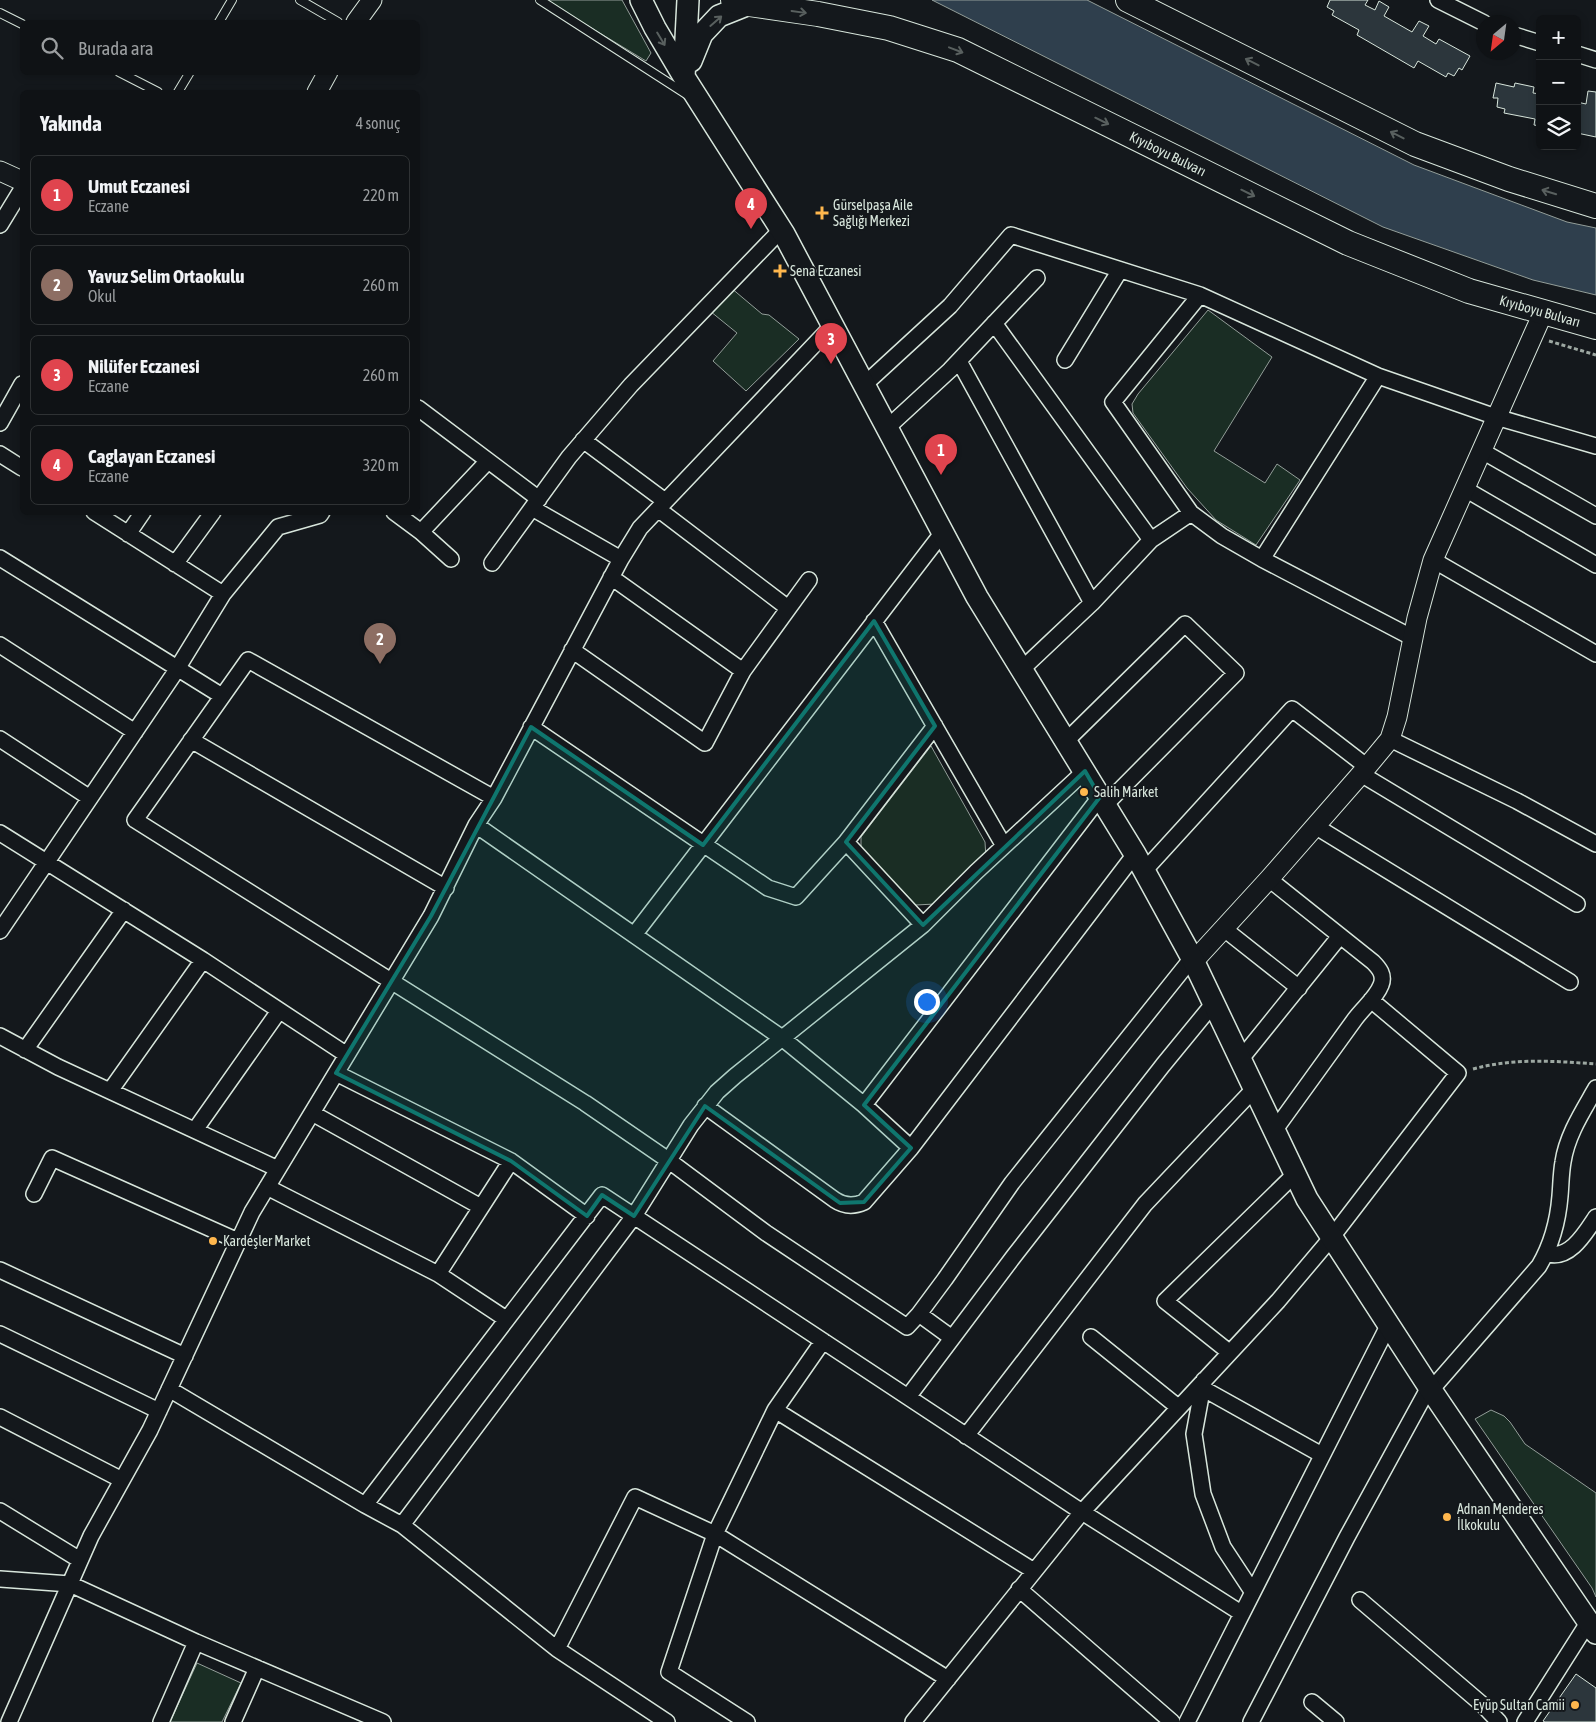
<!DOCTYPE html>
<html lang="tr">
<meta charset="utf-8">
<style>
:root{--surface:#0f1215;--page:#181b1e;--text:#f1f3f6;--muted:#9b9ea0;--line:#2f3234;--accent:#7c3aed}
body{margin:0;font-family:"Asap Condensed",sans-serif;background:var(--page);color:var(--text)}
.controls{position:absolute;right:15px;top:15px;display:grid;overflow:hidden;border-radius:8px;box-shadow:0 2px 8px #0003}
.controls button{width:45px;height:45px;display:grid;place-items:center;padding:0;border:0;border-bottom:1px solid var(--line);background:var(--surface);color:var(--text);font:25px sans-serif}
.compass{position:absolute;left:1476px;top:15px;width:45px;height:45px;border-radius:50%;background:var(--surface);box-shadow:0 2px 8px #0003;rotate:209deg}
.you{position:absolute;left:926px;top:1001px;width:18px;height:18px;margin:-12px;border:4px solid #fff;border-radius:50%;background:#1a73e8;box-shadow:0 0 0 8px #1a73e833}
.badge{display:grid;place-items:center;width:32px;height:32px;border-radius:50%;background:var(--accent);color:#fff;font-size:16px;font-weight:700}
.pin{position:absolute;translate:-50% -41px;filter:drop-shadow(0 1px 2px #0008)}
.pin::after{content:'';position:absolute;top:26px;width:18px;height:15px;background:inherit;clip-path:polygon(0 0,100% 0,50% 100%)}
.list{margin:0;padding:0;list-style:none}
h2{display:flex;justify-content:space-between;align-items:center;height:65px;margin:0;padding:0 20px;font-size:21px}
h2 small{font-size:16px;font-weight:400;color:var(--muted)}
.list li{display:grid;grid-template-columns:32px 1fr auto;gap:15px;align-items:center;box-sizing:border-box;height:80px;margin:0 10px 10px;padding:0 10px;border:1px solid var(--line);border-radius:8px}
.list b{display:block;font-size:19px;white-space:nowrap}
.list p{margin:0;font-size:16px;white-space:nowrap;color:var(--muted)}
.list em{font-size:16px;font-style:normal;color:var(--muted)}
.icon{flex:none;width:28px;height:28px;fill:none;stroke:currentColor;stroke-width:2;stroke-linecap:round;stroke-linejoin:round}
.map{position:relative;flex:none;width:1596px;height:1722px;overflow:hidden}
.search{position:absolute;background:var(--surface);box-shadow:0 2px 8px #0003;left:20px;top:20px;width:400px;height:55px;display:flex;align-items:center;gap:12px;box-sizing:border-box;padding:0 18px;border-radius:8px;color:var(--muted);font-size:19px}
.panel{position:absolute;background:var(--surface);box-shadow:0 2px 8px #0003;left:20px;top:90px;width:400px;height:425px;border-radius:8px}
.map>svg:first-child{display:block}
</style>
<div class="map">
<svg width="1596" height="1722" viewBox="0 0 1596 1722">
<rect width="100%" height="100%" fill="#14181c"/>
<path fill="#1a2d24" stroke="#939e99" d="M548,0H622L651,53L646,61L560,9Z
M724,282L762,314L769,315L799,339L746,391L713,361L737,333L705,307Z
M1208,310L1272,357L1214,451L1265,483L1277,464L1300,480L1256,545L1216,520L1187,488L1133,413L1132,404L1138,394Z
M931,746L985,842L986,859L935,904L916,905L861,848V837Z
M1491,1410L1504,1416L1510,1422L1525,1444L1596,1493V1597L1592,1588L1475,1419Z
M197,1663L241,1683L222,1722H170Z"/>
<path fill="#2f3f4d" stroke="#939e99" d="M932,0H1087L1414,165L1567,222L1596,228V295L1533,280L1383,227Z"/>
<path fill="#2c363c" stroke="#d8e6dc" d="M1330,0H1368L1365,5L1375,10L1379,1L1389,7L1384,16L1412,32L1419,21L1429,26L1423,36L1436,44L1439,39L1470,56L1462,70L1459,68L1454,76L1448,73L1446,77L1418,61L1414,68L1357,35L1359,30L1332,15L1334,11L1327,7Z
M1496,83L1514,87L1515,83L1534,87L1533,93L1540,94V126L1534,125L1535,119L1504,113L1505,109L1497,107L1498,98H1493Z
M1588,91L1596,92V137L1577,133V102L1586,104Z
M1576,1674L1596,1688V1722H1545L1543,1721Z"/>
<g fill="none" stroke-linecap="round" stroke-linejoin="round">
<defs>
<path id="service" d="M300,0L338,22
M540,0L686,94
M0,13L22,24
M219,22L232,0
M119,72L158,92
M178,92L190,72"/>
<path id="minor" d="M1438,0L1484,23
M1514,35L1540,43
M1577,54L1596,60
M0,225L22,189
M1200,295L1113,402L1191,513L1222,536L1262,559L1413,638
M994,323L1151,540L1092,603L1021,670
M1065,360L1120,270
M959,361L1092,603
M864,385L950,306L1011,235L1200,295L1378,376L1496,417L1596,446
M418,408L539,499
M0,423L22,384
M887,428L950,370L1037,278
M583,440L665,501
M1482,451L1596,516
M0,454L22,468
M1465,489L1596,565
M532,508L621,559
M658,509L788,608
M94,512L223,594
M394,512L421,532L451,559
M421,532L488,461
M128,534L143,512
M1151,540L1191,513
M0,558L222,696
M1262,559L1378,376
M1433,560L1596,654
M492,563L569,457L631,385L781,230
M175,564L213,512
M611,577L743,671L809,580
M874,621L1004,846
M0,645L135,732
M572,650L705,743L743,671
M531,727L768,888L796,897L846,842L923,925
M0,739L90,798
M1390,739L1517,801L1596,844
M191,740L446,888
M1065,742L1185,624L1236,673L1105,805
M1361,774L1577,904
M494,798L248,660L135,820L585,1103L668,1160L766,1233L907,1327L919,1314
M476,825L782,1038L864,1105L911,1148L1135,854
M1315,826L1570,982
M0,833L203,960L347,1055
M846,842L935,726
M1144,871L1292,709L1366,766
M1269,879L1373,962C1379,968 1385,975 1381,985C1376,998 1363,1008 1355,1019C1328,1056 1301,1094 1274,1131
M1223,928L1299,988
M0,931L172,677L223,594L278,527L320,515L322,512
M634,935L943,532
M0,1036L58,1067L278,1169
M25,1050L124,910
M1240,1060L1340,936
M336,1073L511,1161L587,1216
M110,1091L203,960
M864,1105L1100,797
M705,1106L835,1200C844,1206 853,1207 864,1202L911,1148
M312,1113L481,1207
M195,1130L279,1011
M267,1187L438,1274L506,1319
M34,1194L52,1158L238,1241
M1546,1253C1569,1262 1586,1232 1596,1217
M0,1270L185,1356
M438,1274L511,1161
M0,1334L159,1411
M1091,1337L1178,1407
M952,1338L919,1314L945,1279L1012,1183L1192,958
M1229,1352L1165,1301L1295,1174
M1204,1380L1194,1434L1203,1494L1223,1547L1252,1591
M1202,1388L1322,1455
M169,1389L365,1505L602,1195L1082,1512L1241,1613
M1431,1390L1539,1266C1552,1244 1558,1221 1560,1196C1561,1185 1561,1173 1563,1162C1567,1135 1583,1111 1596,1088
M908,1397L1014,1256L1163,1065L1213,1004
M775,1410L823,1341
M0,1417L122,1480
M966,1436L1145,1204L1254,1089
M365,1505L402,1525L557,1649L667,1722
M0,1511L80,1560
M402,1525L634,1216L691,1125L717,1092L735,1076L923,925L976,872L1085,771
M0,1579L70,1584L196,1642L383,1722
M1019,1589L1172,1722
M1360,1600L1484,1706L1499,1722
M557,1649L635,1497L715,1534L669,1672L747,1722
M948,1679L715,1534L775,1410L1034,1571
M1312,1702L1336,1722
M9,1722L91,1536L150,1430L252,1212L431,916L476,825L494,798L621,559L640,528L833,325
M161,1722L196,1642
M233,1722L257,1668
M913,1722L1082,1512L1278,1301L1332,1237L1458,1073L1371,1000
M1187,1722L1389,1324
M1251,1722L1347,1537L1429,1387
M1525,1722L1584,1629L1590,1623"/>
<path id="tertiary" d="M356,22L372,0
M317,92L328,72
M0,171L22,181
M1193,962L1269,879L1361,774L1390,739L1397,717L1417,618L1433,560L1543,313"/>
<path id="secondary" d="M641,0L655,28L684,77
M688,0L684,77L784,234L977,597L1135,854L1192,958L1307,1199L1431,1390L1596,1633
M691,61L702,34L719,16L749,4"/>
<g id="primary">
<path id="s1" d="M733,0L749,4L818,14L889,28L958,50L1348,243L1469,291L1596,327"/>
<path d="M1128,0L1415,144L1509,179L1596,206"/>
</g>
</defs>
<use href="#service" stroke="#d8e6dc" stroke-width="10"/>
<use href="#minor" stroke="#d8e6dc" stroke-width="18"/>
<use href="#tertiary" stroke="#d8e6dc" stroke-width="21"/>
<use href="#secondary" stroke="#d8e6dc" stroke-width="24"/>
<use href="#primary" stroke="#d8e6dc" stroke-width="26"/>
<path stroke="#9da8a2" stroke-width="3" stroke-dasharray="4 2.5" stroke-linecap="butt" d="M1549,341L1596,355
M1473,1069C1513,1058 1555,1061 1596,1064"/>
<use href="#service" stroke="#14181c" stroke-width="8"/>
<use href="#minor" stroke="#14181c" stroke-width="15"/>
<use href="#tertiary" stroke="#14181c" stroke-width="19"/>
<use href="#secondary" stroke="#14181c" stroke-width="21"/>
<use href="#primary" stroke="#14181c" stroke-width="24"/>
</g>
<defs><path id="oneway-shaft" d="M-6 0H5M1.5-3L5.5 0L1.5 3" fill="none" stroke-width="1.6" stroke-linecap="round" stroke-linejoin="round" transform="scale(1.25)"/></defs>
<g stroke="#59605f">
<use href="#oneway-shaft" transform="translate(799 12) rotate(8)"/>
<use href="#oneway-shaft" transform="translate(716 21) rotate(-41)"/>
<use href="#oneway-shaft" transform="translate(661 39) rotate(59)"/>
<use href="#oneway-shaft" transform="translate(956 50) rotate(21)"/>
<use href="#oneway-shaft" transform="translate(1252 62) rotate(-153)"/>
<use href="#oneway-shaft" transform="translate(1102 121) rotate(26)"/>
<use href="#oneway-shaft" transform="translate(1397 135) rotate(-153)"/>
<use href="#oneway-shaft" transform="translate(1549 192) rotate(-163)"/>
<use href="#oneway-shaft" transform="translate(1248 193) rotate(26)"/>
</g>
<path fill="#0f766e" fill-opacity="0.2" stroke="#0f766e" stroke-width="4" stroke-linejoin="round" d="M874,621L935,726L846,842L923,925L1085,771L1100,797L864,1105L911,1148L864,1202L840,1203L705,1106L634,1216L602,1195L587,1216L511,1161L336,1073L431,916L531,727L703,845Z"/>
<g fill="#ffb74d" stroke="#14181c" stroke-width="2">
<path d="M819.5 205.5h5v5h5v5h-5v5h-5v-5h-5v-5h5z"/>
<path d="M777.5 263.5h5v5h5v5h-5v5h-5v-5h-5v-5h5z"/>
<circle cx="1084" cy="792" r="5"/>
<circle cx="213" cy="1241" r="5"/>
<circle cx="1447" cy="1517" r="5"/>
<circle cx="1575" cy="1705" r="5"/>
</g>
<g text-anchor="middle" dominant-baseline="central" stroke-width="4" stroke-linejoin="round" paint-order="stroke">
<g font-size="14" fill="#d8e6dc" stroke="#14181c">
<text stroke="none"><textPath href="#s1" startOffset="465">Kıyıboyu Bulvarı</textPath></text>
<text stroke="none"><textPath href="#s1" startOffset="870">Kıyıboyu Bulvarı</textPath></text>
</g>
<g font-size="14" fill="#d8e6dc" stroke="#14181c" text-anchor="start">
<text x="833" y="205">Gürselpaşa Aile<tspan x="833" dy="16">Sağlığı Merkezi</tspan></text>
<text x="790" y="271">Sena Eczanesi</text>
<text x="1094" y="792">Salih Market</text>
<text x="223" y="1241">Kardeşler Market</text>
<text x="1457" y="1509">Adnan Menderes<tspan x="1457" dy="16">İlkokulu</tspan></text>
<text x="1565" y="1705" text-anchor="end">Eyüp Sultan Camii</text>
</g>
</g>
</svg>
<div class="controls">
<button>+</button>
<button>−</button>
<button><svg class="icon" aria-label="layers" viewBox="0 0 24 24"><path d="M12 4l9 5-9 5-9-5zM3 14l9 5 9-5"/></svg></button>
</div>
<svg class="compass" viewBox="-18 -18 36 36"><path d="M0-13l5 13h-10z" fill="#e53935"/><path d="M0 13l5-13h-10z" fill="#9b9ea0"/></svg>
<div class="you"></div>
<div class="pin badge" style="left:941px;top:475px;background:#e0444e">1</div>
<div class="pin badge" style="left:380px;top:664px;background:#8d6e63">2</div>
<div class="pin badge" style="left:831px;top:364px;background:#e0444e">3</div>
<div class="pin badge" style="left:751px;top:229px;background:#e0444e">4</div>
<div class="search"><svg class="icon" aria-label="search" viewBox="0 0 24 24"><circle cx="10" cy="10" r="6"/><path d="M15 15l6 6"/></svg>Burada ara</div>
<section class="panel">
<h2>Yakında<small>4 sonuç</small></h2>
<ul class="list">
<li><span class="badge" style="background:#e0444e">1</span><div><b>Umut Eczanesi</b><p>Eczane</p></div><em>220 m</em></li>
<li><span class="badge" style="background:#8d6e63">2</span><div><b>Yavuz Selim Ortaokulu</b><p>Okul</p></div><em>260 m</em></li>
<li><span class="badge" style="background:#e0444e">3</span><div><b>Nilüfer Eczanesi</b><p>Eczane</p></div><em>260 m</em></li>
<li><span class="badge" style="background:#e0444e">4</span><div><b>Caglayan Eczanesi</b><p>Eczane</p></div><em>320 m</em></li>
</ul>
</section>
</div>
